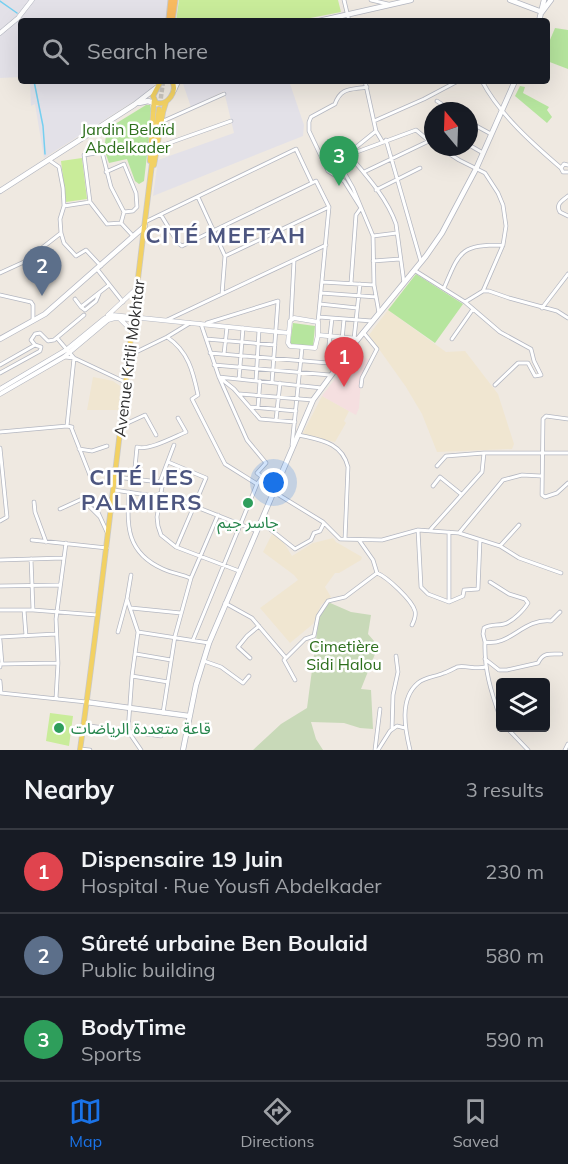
<!DOCTYPE html>
<meta charset="utf-8">
<style>
:root{--surface:#171b24;--page:#242831;--text:#f1f3f6;--muted:#9ea1a6;--line:#363941;--accent:#1a73e8}
body{margin:0;font-family:Mulish,"Noto Sans Arabic",sans-serif;background:var(--page);color:var(--text)}
.controls{position:absolute;right:18px;bottom:18px;display:grid;overflow:hidden;border-radius:6px;box-shadow:0 6px 24px #0002}
.controls button{width:54px;height:54px;display:grid;place-items:center;padding:0;border:0;border-bottom:2px solid var(--line);background:var(--surface);color:var(--text);font:30px sans-serif}
.compass{position:absolute;left:424px;top:102px;width:54px;height:54px;border-radius:50%;background:var(--surface);box-shadow:0 6px 24px #0002;rotate:341deg}
.you{position:absolute;left:274px;top:483px;width:21px;height:21px;margin:-15px;border:4px solid #fff;border-radius:50%;background:#1a73e8;box-shadow:0 0 0 9px #1a73e833}
.badge{display:grid;place-items:center;width:39px;height:39px;border-radius:50%;background:var(--accent);color:#fff;font-size:20px;font-weight:700}
.pin{position:absolute;translate:-50% -50px;filter:drop-shadow(0 2px 3px #0008)}
.pin::after{content:'';position:absolute;top:32px;width:21px;height:18px;background:inherit;clip-path:polygon(0 0,100% 0,50% 100%)}
.list{margin:0;padding:0;list-style:none}
h2{display:flex;justify-content:space-between;align-items:center;height:78px;margin:0;padding:0 24px;font-size:26px}
h2 small{font-size:20px;font-weight:400;color:var(--muted)}
.list li{display:grid;grid-template-columns:39px 1fr auto;gap:18px;align-items:center;box-sizing:border-box;height:84px;padding:0 24px;border-top:2px solid var(--line)}
.list b{display:block;font-size:22px;white-space:nowrap}
.list p{margin:0;font-size:20px;white-space:nowrap;color:var(--muted)}
.list em{font-size:20px;font-style:normal;color:var(--muted)}
.icon{flex:none;width:33px;height:33px;fill:none;stroke:currentColor;stroke-width:2;stroke-linecap:round;stroke-linejoin:round}
.map{position:relative;flex:none;width:568px;height:750px;overflow:hidden}
.search{position:absolute;background:var(--surface);box-shadow:0 6px 24px #0002;left:18px;right:18px;top:18px;height:66px;display:flex;align-items:center;gap:15px;box-sizing:border-box;padding:0 21px;border-radius:6px;color:var(--muted);font-size:22px}
.sheet{height:330px;background:var(--surface)}
nav{display:flex;justify-content:space-around;align-items:center;box-sizing:border-box;height:84px;border-top:2px solid var(--line);background:var(--surface);font-size:16px;color:var(--muted)}
nav a{display:grid;justify-items:center;gap:3px}
nav .on{color:var(--accent)}
.map>svg:first-child{display:block}
</style>
<div class="map">
<svg width="568" height="750" viewBox="0 0 568 750">
<rect width="100%" height="100%" fill="#efe9e1"/>
<path fill="#e3e1e8" d="M0,0H169L166,21H21V77L0,78Z
M30,81H156L150,91L44,158L35,104L31,106Z
M182,81H289L304,125L303,136L153,196L158,160L234,133L224,91L191,107Z"/>
<path fill="#f0e6d1" d="M388,310L446,352L465,351L498,394L514,444L512,449L437,452L422,414L406,387L369,335Z
M93,377L113,381L120,386L119,410H87Z
M322,396L349,411L344,421L346,423L335,442L302,435Z
M273,532L284,543L292,556L313,543L333,538L336,542L362,557L361,560L339,573H335L325,587L331,597L321,605L313,624L290,643L260,608L298,580L294,575L263,552Z"/>
<path fill="#f5dfe0" d="M355,353L370,360L361,378L359,408L356,415L322,396Z"/>
<path fill="#b6e59e" d="M555,28L568,30V69L547,61V47Z
M520,86L525,87L523,93L549,107L547,110L552,117L547,123L515,96Z
M146,105H150L152,112L144,181L139,184L135,181L127,159L109,163L104,149L107,129Z
M416,274L463,304L435,343L388,310Z
M293,323L315,326L313,347L290,344Z"/>
<path fill="#c8d9b8" d="M328,602L351,612L371,615L368,634L374,641L375,654L361,689L371,690L373,729L360,728L344,723L311,722L316,739L323,750H253L281,724L307,708L319,617Z"/>
<path fill="#c9ec9a" d="M179,0H338L341,12L295,21H176Z
M82,158L87,199L66,202L61,161Z
M50,713L73,716L69,746L46,741Z"/>
<g fill="none" stroke-linecap="round" stroke-linejoin="round">
<path stroke="#75cff0" stroke-width="1.5" d="M0,1L17,13
M25,19L26,21
M34,81L43,126L45,154"/>
<path stroke="#c8c4bd" stroke-width="4.5" stroke-dasharray="4.5 2" stroke-linecap="butt" d="M160,105L163,81"/>
<defs>
<path id="minor" d="M344,0L349,21
M371,0L388,4
M365,81L376,131L382,141
M482,81C499,114 533,144 561,168
M437,101L452,111
M374,121L424,99L458,81
M430,121L433,123
M161,122L224,94
M469,122L491,134
M376,131L345,156L340,165L353,188L373,236L374,285L379,313
M386,140L421,262
M469,145L483,153
M158,147L231,121
M439,147L459,160L485,173L498,193L503,205L506,226L503,245L483,291
M354,153L416,130L429,141L364,172
M349,155C366,175 387,198 396,224L404,283
M49,160L59,167L63,188L64,206L60,219L61,233L64,243L76,256L86,250L101,266
M568,165L564,164L561,168L563,172H568
M106,172L124,164L136,193L137,207L133,211L124,212L121,223
M376,190L420,168
M568,196C563,200 555,204 560,212L568,216
M198,197L225,256L222,294
M90,202L84,155L102,152L111,187L124,212
M64,206L90,202L107,224L121,223L133,236
M161,215L178,243L182,246L312,183
M145,222L296,149L312,183L316,181L329,207L318,322
M373,236L397,233
M225,256L329,207
M373,261L400,259
M97,269L123,302
M414,270L465,302L483,291H489L509,298L557,311L568,318
M0,273L24,262L61,233
M322,282L374,285
M351,283L356,215L361,208L344,181L328,171L309,131V122L311,117L335,104C341,87 351,90 367,87
M444,288C460,251 460,245 503,245
M321,293L376,297
M0,295L31,302L33,305V321
M75,299L81,307L109,285
M465,302L500,332L531,349L534,361L541,375L535,376L528,363H518L495,385
M320,304L357,308
M81,307L85,310L96,301L99,294
M542,308L568,274
M319,317L372,321
M291,319L294,261
M167,320L326,245
M207,323L278,301L272,382
M201,324L219,377L234,389L260,419L295,422
M167,337C188,351 193,371 198,395L192,399L225,464L257,484
M57,338L74,358L125,382
M206,339L275,345
M354,339L360,284
M452,339L473,309
M210,353L340,364
M224,354L227,327
M130,355L167,337L190,323
M65,357L74,358L67,426
M340,362L344,319
M327,363L332,318
M0,365L35,345L31,340L35,334L40,333L48,341L54,340L84,315
M214,365L330,375
M0,373L40,351L41,347L35,345
M239,379L243,328
M256,381L259,330
M361,386L362,378L377,349L363,332
M240,394L313,400
M250,407L296,411
M258,407L260,381
M568,419L546,416L543,419L542,495L545,497L557,493L568,483
M276,420L280,383
M121,426L145,415L156,435
M71,427L91,478
M0,432L67,426L72,427
M299,435C320,440 342,442 348,467L345,539
M174,445L160,482L162,487L157,517L158,526L161,535L176,547L239,571
M292,445L302,348
M0,448L7,517L0,521
M79,449L92,451L107,446
M168,462L206,478L177,546
M437,466L446,456L484,453H568
M115,477L160,482
M262,477L257,473L266,463L247,440L219,377L322,388
M134,478L137,447C148,451 174,437 186,432L178,418
M433,486L440,477L461,494
M114,490L154,496L161,493L257,531
M129,492C126,526 127,553 163,569C171,573 181,574 190,578
M274,492L323,522L340,539L382,540L418,530L459,533L500,546L519,558L561,573
M90,495L107,532
M34,502L35,512L46,542
M60,509L82,499L100,517
M261,522L295,549L311,540L314,533L320,531L324,523
M431,529L482,472L484,453
M418,530L421,587L428,594L449,602
M449,532V602L463,596L464,590L478,589L480,540
M459,533L503,480L522,475L541,476
M32,540L107,548
M500,546L519,525
M31,559L33,610
M0,560L63,558
M377,573C387,577 412,600 415,611C416,615 414,621 412,625
M0,586L59,585
M127,599L138,632L132,676L128,731L141,750
M225,603L252,618L286,658L284,660L295,680
M131,608L181,613
M0,610H33L97,615
M24,610L26,636
M118,632L127,599L131,575
M138,632L209,643
M0,637L56,634
M0,640L2,664
M193,640L257,484L262,477L278,482
M485,642L483,634L484,628C491,624 497,626 504,624C512,622 524,610 528,603L525,599L509,594L490,582
M136,654L171,660
M250,658L238,647L247,636L259,626
M286,658L305,639L314,636L318,616L328,601L345,597L377,573L373,560L359,540
M485,659L499,670H507L538,663C543,652 550,654 561,654
M204,661L221,667L243,683L249,676
M0,667V664H2L58,663
M132,676L168,682
M0,681L1,693L86,702
M56,698L58,663L56,619L66,543
M163,713L175,636L191,578L218,515
M500,717C491,692 484,669 485,642C510,647 523,618 551,621L560,612
M83,725L161,736L162,728
M507,728L528,750
M392,729L393,695L398,672L396,656
M80,749L90,750
M375,750L380,709
M378,750L390,731L397,726L405,728
M410,750C405,729 399,699 418,683C425,677 435,677 444,673C448,672 453,669 457,667C466,665 476,670 485,667
M565,750L568,744"/>
<path id="tertiary" d="M0,33L18,18L32,0
M108,315L136,289
M119,318L131,330
M294,318L318,322V335L315,348L290,346L288,343L290,321Z
M318,335L358,339
M0,389L66,350L105,318L112,315L289,333
M0,394L64,357L108,320L115,318L129,319"/>
<path id="secondary" d="M510,0L542,12
M542,12L551,0
M319,21L411,0
M539,21L544,0
M174,90L178,81
M139,103L148,101L157,104
M0,191L134,105L156,88
M0,339L45,314L145,226
M86,702L189,716
M183,750L196,685L209,643L313,400L358,339L426,256L442,233L476,169L515,81"/>
<path id="primary" d="M161,81L153,96L156,103C168,106 178,91 172,81
M150,161L154,101
M154,165L163,112L166,102
M80,750C110,537 131,322 159,109"/>
<path id="trunk" d="M169,19L171,0
M172,21L175,0"/>
</defs>
<use href="#minor" stroke="#b4b7c1" stroke-width="4.5"/>
<use href="#tertiary" stroke="#b4b7c1" stroke-width="5"/>
<use href="#secondary" stroke="#b4b7c1" stroke-width="6"/>
<use href="#primary" stroke="#c9c9c9" stroke-width="6"/>
<use href="#trunk" stroke="#c9c9c9" stroke-width="7"/>
<use href="#minor" stroke="#fff" stroke-width="3"/>
<use href="#tertiary" stroke="#fff" stroke-width="4"/>
<use href="#secondary" stroke="#fff" stroke-width="4.5"/>
<use href="#primary" stroke="#f2d163" stroke-width="4.5"/>
<use href="#trunk" stroke="#f8ba60" stroke-width="5"/>
</g>
<g fill="#2e9e5b" stroke="#fff" stroke-width="2">
<circle cx="248" cy="503" r="6"/>
<circle cx="59" cy="728" r="6"/>
</g>
<g text-anchor="middle" dominant-baseline="central" stroke-width="5" stroke-linejoin="round" paint-order="stroke">
<g font-size="16" fill="#2c6e1b" stroke="#fff">
<text x="128" y="129">Jardin Belaïd<tspan x="128" dy="18">Abdelkader</tspan></text>
<text x="344" y="646">Cimetière<tspan x="344" dy="18">Sidi Halou</tspan></text>
</g>
<g font-size="16" fill="#2e2e2e" stroke="#fff">
<text transform="translate(129 358) rotate(-83)">Avenue Kritli Mokhtar</text>
</g>
<g font-size="16" fill="#27864d" stroke="#fff">
<text x="248" y="522">جاسر جيم</text>
<text x="71" y="728" text-anchor="start">قاعة متعددة الرياضات</text>
</g>
<g font-size="22" font-weight="bold" letter-spacing="1.5" fill="#4d5680" stroke="#fff">
<text x="226" y="235">CITÉ MEFTAH</text>
<text x="142" y="477">CITÉ LES<tspan x="142" dy="25">PALMIERS</tspan></text>
</g>
</g>
</svg>
<div class="controls">
<button><svg class="icon" aria-label="layers" viewBox="0 0 24 24"><path d="M12 4l9 5-9 5-9-5zM3 14l9 5 9-5"/></svg></button>
</div>
<svg class="compass" viewBox="-18 -18 36 36"><path d="M0-13l5 13h-10z" fill="#e53935"/><path d="M0 13l5-13h-10z" fill="#9ea1a6"/></svg>
<div class="you"></div>
<div class="pin badge" style="left:344px;top:387px;background:#e0444e">1</div>
<div class="pin badge" style="left:42px;top:296px;background:#5c6f8a">2</div>
<div class="pin badge" style="left:339px;top:186px;background:#2e9e5b">3</div>
<div class="search"><svg class="icon" aria-label="search" viewBox="0 0 24 24"><circle cx="10" cy="10" r="6"/><path d="M15 15l6 6"/></svg>Search here</div>
</div>
<section class="sheet">
<h2>Nearby<small>3 results</small></h2>
<ul class="list">
<li><span class="badge" style="background:#e0444e">1</span><div><b>Dispensaire 19 Juin</b><p>Hospital · Rue Yousfi Abdelkader</p></div><em>230 m</em></li>
<li><span class="badge" style="background:#5c6f8a">2</span><div><b>Sûreté urbaine Ben Boulaid</b><p>Public building</p></div><em>580 m</em></li>
<li><span class="badge" style="background:#2e9e5b">3</span><div><b>BodyTime</b><p>Sports</p></div><em>590 m</em></li>
</ul>
</section>
<nav>
<a class="on"><svg class="icon" aria-label="map" viewBox="0 0 24 24"><path d="M3 6l6-2 6 2 6-2v14l-6 2-6-2-6 2zM9 4v14M15 6v14"/></svg>Map</a>
<a><svg class="icon" aria-label="directions" viewBox="0 0 24 24"><path d="M12 3l9 9-9 9-9-9zM9 14v-3h6M13 9l2 2-2 2"/></svg>Directions</a>
<a><svg class="icon" aria-label="saved" viewBox="0 0 24 24"><path d="M7 4h10v16l-5-4-5 4z"/></svg>Saved</a>
</nav>
